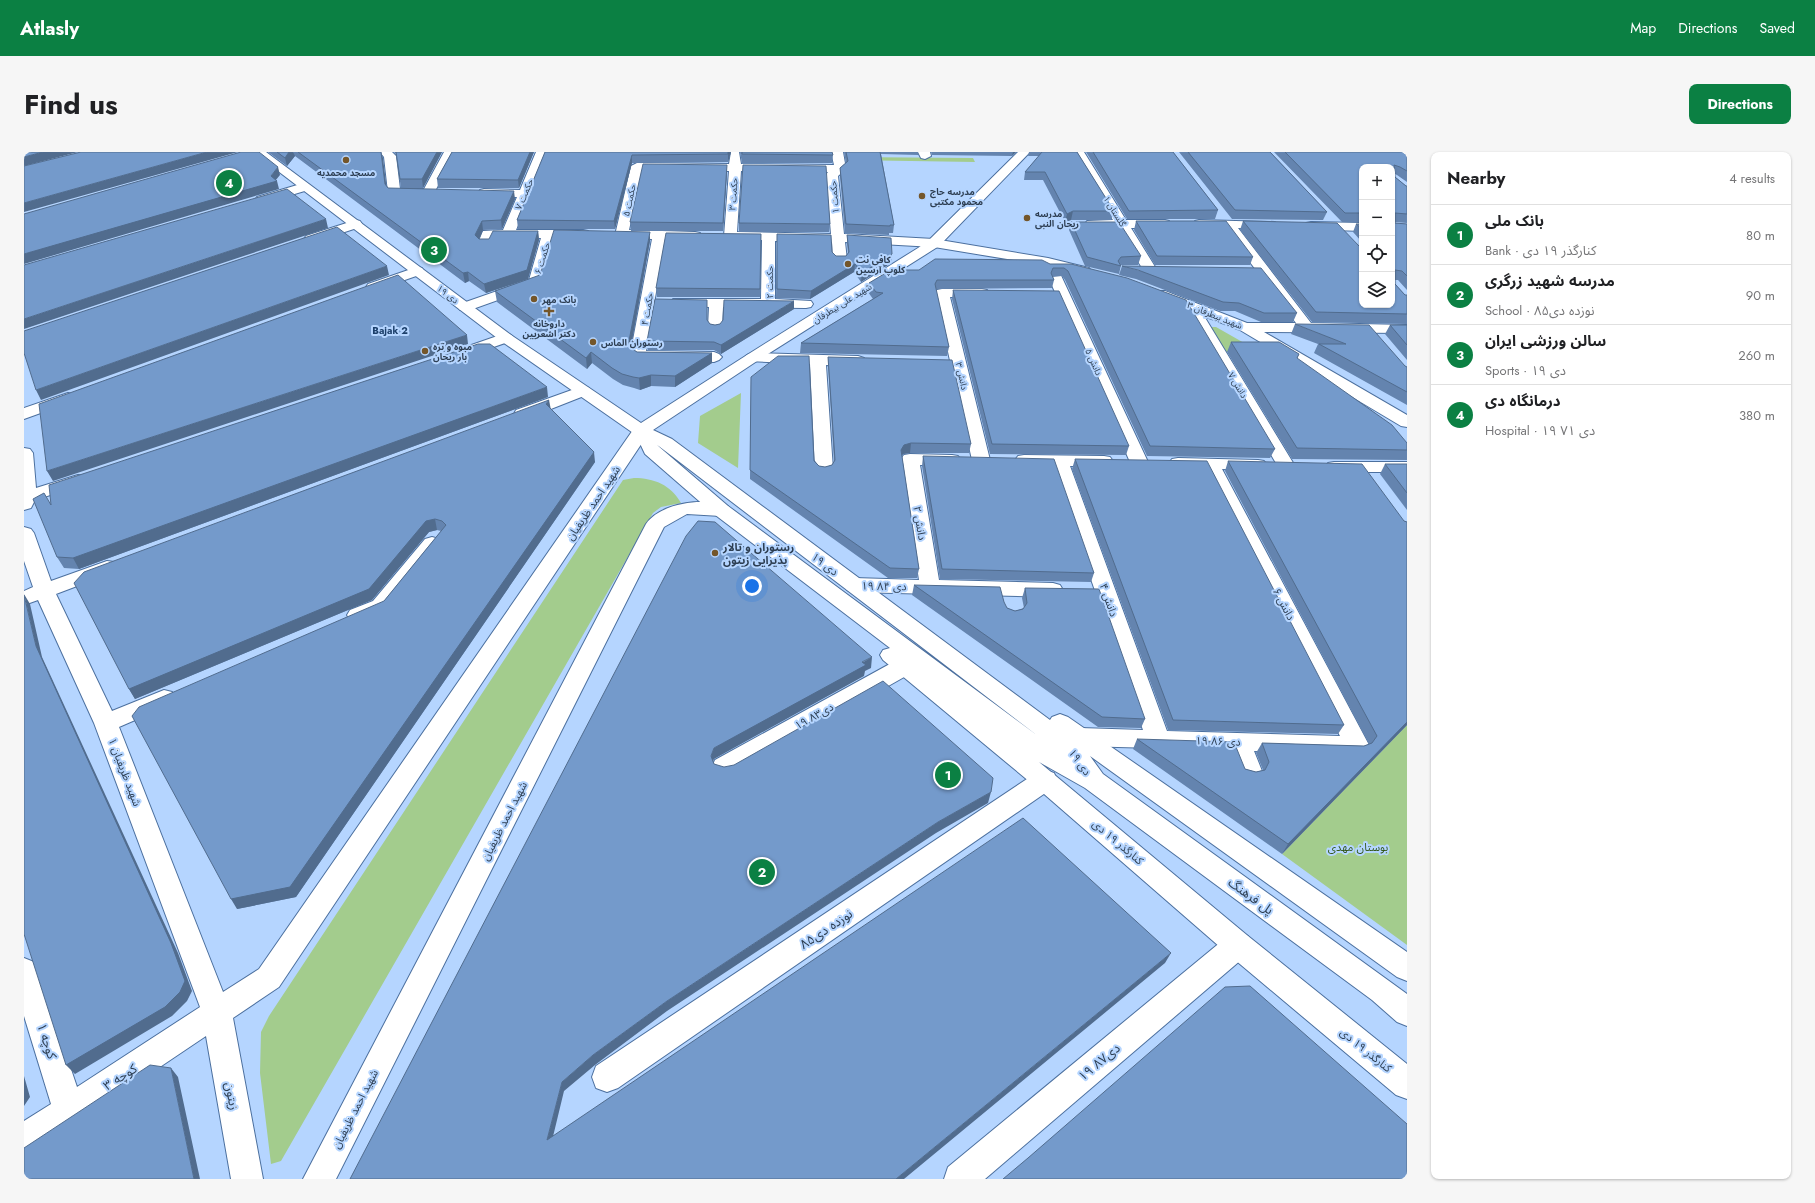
<!DOCTYPE html>
<meta charset="utf-8">
<style>
:root{--surface:#fff;--page:#f6f6f6;--text:#202124;--muted:#757577;--line:#e0e0e0;--accent:#0b8043}
body{margin:0;font-family:Jost,"Noto Sans Arabic",sans-serif;background:var(--page);color:var(--text)}
.controls{position:absolute;right:12px;top:12px;display:grid;overflow:hidden;border-radius:8px;box-shadow:0 1px 3px #0004}
.controls button{width:36px;height:36px;display:grid;place-items:center;padding:0;border:0;border-bottom:1px solid var(--line);background:var(--surface);color:var(--text);font:20px sans-serif}
.you{position:absolute;left:728px;top:434px;width:14px;height:14px;margin:-10px;border:3px solid #fff;border-radius:50%;background:#1a73e8;box-shadow:0 0 0 6px #1a73e833}
.badge{display:grid;place-items:center;width:26px;height:26px;border-radius:50%;background:var(--accent);color:#fff;font-size:13px;font-weight:700}
.pin{position:absolute;translate:-50% -50%;border:2px solid #fff;box-shadow:0 1px 4px #0006}
.list{margin:0;padding:0;list-style:none}
h2{display:flex;justify-content:space-between;align-items:center;height:52px;margin:0;padding:0 16px;font-size:17px}
h2 small{font-size:13px;font-weight:400;color:var(--muted)}
.list li{display:grid;grid-template-columns:26px 1fr auto;gap:12px;align-items:center;box-sizing:border-box;height:60px;padding:0 16px;border-top:1px solid var(--line)}
.list b{display:block;font-size:15px;white-space:nowrap}
.list p{margin:0;font-size:13px;white-space:nowrap;color:var(--muted)}
.list em{font-size:13px;font-style:normal;color:var(--muted)}
.icon{flex:none;width:22px;height:22px;fill:none;stroke:currentColor;stroke-width:2;stroke-linecap:round;stroke-linejoin:round}
.map{position:relative;flex:none;width:1383px;height:1027px;overflow:hidden;border-radius:8px}
header{display:flex;align-items:center;gap:24px;box-sizing:border-box;height:56px;padding:0 20px;background:var(--accent);color:#fff}
header strong{font-size:19px}
nav{display:flex;gap:22px;margin-inline-start:auto;font-size:14px}
.intro{display:flex;align-items:center;justify-content:space-between;box-sizing:border-box;height:96px;padding:0 24px}
h1{margin:0;font-size:28px}
.button{padding:10px 18px;border-radius:8px;background:var(--accent);color:#fff;font-size:14px;font-weight:700}
main{display:flex;gap:24px;padding:0 24px}
aside{flex:1;background:var(--surface);border-radius:8px;box-shadow:0 1px 3px #0004}
.map>svg:first-child{display:block}
</style>
<header>
<strong>Atlasly</strong>
<nav><a>Map</a><a>Directions</a><a>Saved</a></nav>
</header>
<div class="intro"><h1>Find us</h1><a class="button">Directions</a></div>
<main>
<div class="map">
<svg width="1383" height="1027" viewBox="0 0 1383 1027">
<rect width="100%" height="100%" fill="#b5d5ff"/>
<path fill="#a3cc8d" d="M821,5L949,6L951,10L822,8Z
M1185,175H1192L1236,200H1201Z
M717,241L714,316L674,291L676,264Z
M610,326C630,326 647,333 657,351L637,355L629,361L257,1009L247,1012L236,921L237,880L245,864L599,328Z
M1383,573V793L1258,702Z"/>
<g fill="none" stroke-linecap="round" stroke-linejoin="round">
<defs>
<path id="street" d="M356,0H368L372,4L376,37H400L420,0H432L410,41L408,44L404,45L366,43L364,40L360,5Z
M512,0H524L492,78H559L564,79L565,82L564,85L559,86H530L516,133L446,158H436L434,155L436,152L505,128L517,86H469L466,94H456L454,91L459,79L479,78L493,45H460L456,44L454,41L456,38L460,37L496,38Z
M707,0H715L717,12L810,13L807,0H819L822,17L814,24L820,82L910,87L1024,106L1065,116L1067,119L1065,122L1060,123L1034,117L1124,310L1121,314L1115,315L1109,314L1106,310L1019,113L910,95L821,90L823,108L821,111H811L809,108L808,90L751,89V147L787,149L789,152L787,155L782,156L699,155L698,176L696,179L691,180L686,179L684,176L685,155L649,153L647,150L649,147H737L738,88H706L701,87L700,84L705,19L618,18L605,78L671,80L676,81L677,84L676,87L671,88L641,87L622,199L690,200L695,202L698,205L695,208L690,210L609,207L606,204L628,87L596,86L591,85L590,82L592,79L607,14L613,11L705,12ZM717,19L804,20L802,23L807,82L713,80Z
M894,0H906L907,4L901,7L897,6Z
M1048,0H1060L1102,68H1141L1145,69L1147,72L1145,75L1141,76H1107L1133,118L1131,121H1121L1094,76L1063,75L1061,72L1063,69L1089,68Z
M280,31L284,32L286,35L284,38L237,52L233,51L231,48L233,45Z
M332,68L336,69L338,72L336,75L287,91L282,90L280,87L282,84Z
M1175,68L1251,70L1253,73L1251,76L1247,77L1214,76L1287,171L1383,173V181L1240,180L1383,263V275L1377,274L1216,178L1180,164L1271,314L1268,318L1262,319L1256,318L1161,157L1131,145L1129,142L1131,139H1141L1223,171H1272L1204,81L1203,78L1204,76L1171,75L1169,72L1171,69Z
M1287,70L1338,71V79L1282,77L1281,74L1282,71Z
M393,115L398,116L400,119L398,122L349,139L344,138L342,135L344,132Z
M918,137H958L963,138L965,141L963,144L958,145H926L966,308L963,312L957,313L951,312L948,308L911,141L913,138Z
M482,181L487,183L490,186L487,189L438,206L433,204L430,201L433,198Z
M728,201L834,204L840,206L842,209L840,212L834,214L802,213L809,318L806,322L800,323L794,322L791,318L786,212L723,209L720,206L723,203Z
M559,234L565,236L567,239L565,242L504,266L498,267L492,266L490,262L492,258Z
M44,241L50,243L52,246L50,249L0,267V256Z
M617,274L623,275L626,279L255,835L209,866L239,1027H207L182,884L11,999L0,1004V969L27,952L0,864V806L10,810L14,819L53,935L176,855L70,571L14,448L0,453V439L9,435L0,409V375L7,377L10,381L27,429L83,409L90,410L93,415L90,420L32,442L88,559L140,538L148,540L151,546L148,552L95,575L199,840L235,817L611,275Z
M0,296L6,297L9,301L12,336L54,323L60,324L63,328L60,332L11,348L7,356L0,358Z
M886,302L928,303L934,304L937,308L934,312L928,313H896L915,428L1029,431L1036,433L1039,438L1036,443L1029,445L830,440L823,438L820,433L823,428L830,426L895,428L877,307L880,303Z
M1000,303L1080,304L1086,305L1089,309L1086,313L1080,314H1046L1143,579L1316,584L1180,317L1148,315L1145,311L1148,307L1154,306L1234,308L1240,309L1243,313L1240,317L1234,318L1198,317L1345,593L1341,599L1333,602L1230,599L1238,619L1235,626L1226,628L1217,626L1206,598L1056,594L1048,591L1044,585L1048,579L1056,576L1119,578L1028,314L994,312L991,308L994,304Z
M1310,310H1383V320H1310L1304,319L1301,315L1304,311Z
M677,350L704,354L706,358L704,362L697,364L663,362L640,375L312,1027H279L622,372C633,356 659,350 677,350Z
M408,385L415,387L418,391L363,459L333,470L326,468L323,463L326,458L349,449L401,387Z
M881,506L889,508L892,514L889,520L709,622L700,624L691,622L688,615L691,608L873,508Z
M1021,618L1030,621L1033,628L1030,635L594,936L583,940L572,936L568,925L572,914L1012,621Z
M1214,781L1224,784L1228,793L1224,802L961,1027H920L924,1015L1204,784Z"/>
<path id="secondary" d="M229,0H242L487,183L617,271L723,203L894,96L905,88L994,0H1006L915,94L733,209L629,278L648,287L1026,568L1028,565L1036,562L1044,565L1383,800V829L1373,825L1066,604L1079,622L1383,842V874L1373,870L1348,848L1061,636L1015,610L1224,784L1383,912V947L1372,943L1204,802L1012,635L859,508L856,503L859,498L866,496L690,362L621,302L612,283L477,189ZM633,293L636,295L1014,584L704,354Z"/>
</defs>
<use href="#street" stroke="#4c709f" stroke-width="2"/>
<use href="#secondary" stroke="#4c709f" stroke-width="2"/>
<use href="#street" fill="#fff" fill-rule="evenodd"/>
<use href="#secondary" fill="#fff" fill-rule="evenodd"/>
</g>
<path fill="#6484af" d="M244,0H357L362,33L364,36L491,47L478,77L459,78L455,87H465L514,79L515,88L504,127L462,141L445,129L441,131L271,4L263,14Z
M370,0H418L399,36H377L372,2Z
M428,0H510L495,36H414L413,27Z
M521,0H707L704,10L608,11L591,77H494L493,68Z
M716,0H808L809,3L808,11H718Z
M820,0H894V3L857,2L870,73L869,81H865V83L821,81L816,25V16L822,11Z
M907,0H992L988,4L908,3Z
M1005,0H1053L1090,59L1087,68H1047L1041,70L1019,28H1000L1001,20L1015,4H1004Z
M1062,0H1149L1194,58L1191,67H1103Z
M1155,0H1246L1303,60L1299,68L1208,67Z
M1250,0H1383V30L1373,23L1371,22V25L1382,34H1383V71L1371,70V71L1383,72V138L1374,128H1371V132L1381,143H1383V172L1288,170L1216,78L1219,69L1368,153L1338,15V70H1318Z
M703,20L699,79H607L606,70Z
M1112,69L1229,105L1226,113H1131L1110,78Z
M1047,70L1117,104L1114,113H1097L1095,122L1061,114L1045,78Z
M715,71L806,72L805,80H715Z
M1332,72L1338,77V90L1329,80Z
M737,82L736,145H633L632,136Z
M753,82L808,100L812,104H822L824,102L823,92V83L868,102L867,111L837,130L830,120L786,147L752,146Z
M626,89L607,196L613,200L688,201V211L651,235L627,234L616,238L610,236L599,233L589,227L568,211L563,217L473,150L471,139Z
M1026,112H1047L1251,297L1246,306L1123,304L1041,128L1038,124L1029,125L1030,128L1028,136L912,137L925,195L923,204L776,201L777,191L849,147L844,140L845,131L870,118H895Z
M1098,114L1273,161L1269,170H1237L1211,159H1196L1112,127L1095,123Z
M929,138L1105,294L1102,303L966,302L928,147Z
M770,157L697,202L690,198H624L623,189L683,169L686,172L691,173Z
M1271,172L1383,215V253L1290,201L1294,192L1267,182Z
M1366,173H1383V208L1361,182Z
M1207,190L1275,202L1273,207L1383,291V308L1268,307L1203,200Z
M804,205L947,292L945,301H886L879,302L878,304L895,417L893,426H864L726,327L727,225L795,314L801,315L808,313L810,310L804,214Z
M524,245L55,417L40,416L33,405L27,353Z
M527,257L571,310L272,745L213,757L360,449L417,379L413,378L405,380L348,448L111,547L105,537Z
M899,304L1070,421L1067,430L916,427L898,314Z
M1051,307L1320,573L1314,582L1144,578L1048,317Z
M1204,309L1383,370V573L1258,702L1109,597L1113,587L1232,620L1239,618L1232,601L1238,591L1340,594L1345,592L1201,319Z
M1361,312H1383V358L1356,322Z
M890,433L983,456L991,459L1000,456L998,446L1001,436L1121,567L1117,576L1074,575L888,443Z"/>
<path fill="#516c8e" d="M19,0H54L0,14V5Z
M183,0H214L0,60V51Z
M265,0H269L271,4L263,14L261,6Z
M357,0L359,6L363,40L361,32Z
M413,0H418L399,36L398,27Z
M506,0H510L495,36L494,28Z
M704,0H707L704,10Z
M989,0H992L988,4Z
M608,3V11L591,77L590,69Z
M703,13V20L699,79V71Z
M254,15L256,23L251,29H253L255,37L0,112V102L247,24Z
M490,39L491,47L478,77L477,68Z
M1049,59L1047,68L1041,70L1043,62Z
M302,67L304,76L0,177V167Z
M458,69L459,78L453,92L451,83Z
M514,79L515,88L504,127L462,141L460,132Z
M626,80V89L605,205L604,194Z
M868,102L867,111L837,130L838,121Z
M831,112L830,120L786,147L787,139Z
M363,114L365,123L17,248L12,238Z
M444,120L445,129L441,131L439,121Z
M770,149V157L697,202V193Z
M443,183L444,192L29,329L23,319Z
M567,200L568,211L563,217L562,206Z
M688,201V211L651,235V224Z
M627,223V234L616,238L615,226Z
M523,235L524,245L55,417L49,406Z
M525,248L527,258L522,252Z
M887,291L886,301L879,302L876,307L877,298L880,293Z
M570,300L571,310L272,745L213,757L207,747Z
M411,367L413,378L405,380L348,448L111,547L105,537L402,369Z
M0,442L6,452L18,505L154,801L168,839L163,849L148,864L51,922L42,913L12,494Z
M848,505L847,516L841,519L840,524L690,607L687,614V604L690,596Z
M1383,570V573L1258,702L1264,692Z
M967,640L964,651L912,681L643,859L571,913L540,939L526,997L523,988L538,930L569,903L643,849L914,670Z
M1147,801L1141,811L880,1027H872Z
M147,916L154,925L176,1027H170Z
M0,924L6,945L0,954Z"/>
<path fill="#749acb" stroke="#516c8e" d="M0,0H19L0,5Z
M57,0H183L0,51V14Z
M217,0H235L254,15L247,24L253,29L0,102V62Z
M253,0H265L261,6Z
M274,0H357L361,32L364,36L490,39L477,68L458,69L451,83L455,87H465L469,79H514L503,118L460,132L444,120L439,121Z
M372,0H413L398,27H376Z
M428,0H506L494,28L413,27Z
M521,0H704V2L608,3L590,69L493,68Z
M718,0H808L809,3L718,2Z
M822,0H856L870,73H866V74L822,72L816,16L824,9Z
M1018,0H1053L1090,59H1049L1043,62L1021,20H1001Z
M1069,0H1149L1194,58L1105,59Z
M1164,0H1246L1303,60L1211,58Z
M1261,0H1383V19L1376,15L1370,13L1371,25L1382,34H1383V62L1371,61V71L1383,72V124L1378,119L1371,118V132L1381,143H1383V162L1292,160L1219,69L1313,71L1336,95L1338,96V153H1368V15H1338V61H1321Z
M619,12L703,13L699,71L606,70Z
M719,13L802,14L806,72L715,71Z
M263,37L302,67L0,167V113Z
M1112,69H1202L1229,105L1133,104Z
M1047,70H1095L1117,104L1097,105L1094,109L1097,114L1063,105Z
M1332,72H1338V77Z
M313,75L363,114L12,238L0,201V179Z
M530,78L626,80L604,194L613,200L688,201L651,224L627,223L615,226L609,225L598,222L588,216L567,200L562,206L471,139L516,123Z
M642,81L737,82L736,137L632,136Z
M753,82L807,83L808,100L812,104H822L825,100L823,83L867,86L868,102L838,121L831,112L787,139L753,137Z
M911,107L1018,108L1026,112H1047L1103,126L1162,148L1251,297L1126,294L1044,119L1040,116H1029L1027,121L1030,128H913L911,132L925,195L777,191L859,141L852,140L845,131L870,116V118H895Z
M1098,114L1237,116L1273,161H1240L1215,151L1199,150L1114,118Z
M374,123L443,183L23,319L15,252Z
M929,138L1035,139L1105,294L968,292Z
M631,147L683,148V168L686,172L691,173L696,172L699,168L700,148L770,149L697,193L690,190L623,189Z
M1271,172L1345,173L1381,214L1383,215V240L1295,192H1322Z
M1366,173H1383V193Z
M1207,190H1255L1275,202L1273,206L1368,273L1383,291V298L1273,296Z
M454,192H466L523,235L49,406L33,405L9,347L20,341L27,353L25,333Z
M754,204H785L790,309L795,314L801,315L808,313L811,308L804,205L928,208L947,292L887,291L880,293L877,298L895,417L866,416L726,318L727,225Z
M525,248L522,252L570,300L266,735L207,747L108,564L115,555L360,449L422,373L418,369L411,367L402,369L345,437L105,537L50,431L60,420Z
M899,304L1030,307L1070,421L918,417Z
M1051,307L1183,309L1320,573L1149,568Z
M1204,309L1338,312L1380,369L1383,370V570L1264,692L1113,587L1210,590L1221,617L1232,620L1241,618L1245,610L1238,591L1340,594L1348,591L1353,584Z
M1361,312H1383V341Z
M674,369L691,370L848,505L838,510L842,513L690,596L687,604L690,612L700,615L710,613L859,529L969,626L967,640L914,670L643,849L569,903L538,930L523,988L999,666L1147,801L872,1027H326L662,384Z
M890,433L976,435L980,450L983,456L991,459L999,457L1003,451L1001,436L1075,437L1121,567L1078,565Z
M0,443L12,494L147,791L161,829L156,840L141,855L42,913L0,782Z
M1226,834L1383,972V1027H979L1004,1006L1201,835Z
M126,913L147,916L170,1027H0V996Z"/>
<g fill="#74562a" stroke="#b5d5ff" stroke-width="1.5">
<circle cx="322" cy="8" r="4"/>
<circle cx="898" cy="44" r="4"/>
<circle cx="1003" cy="66" r="4"/>
<circle cx="824" cy="112" r="4"/>
<circle cx="510" cy="147" r="4"/>
<path d="M523 153h4v4h4v4h-4v4h-4v-4h-4v-4h4z"/>
<circle cx="569" cy="190" r="4"/>
<circle cx="401" cy="199" r="4"/>
<circle cx="691" cy="401" r="4"/>
</g>
<g text-anchor="middle" dominant-baseline="central" stroke-width="4" stroke-linejoin="round" paint-order="stroke">
<g font-size="9" font-weight="bold" fill="#2d3e52" stroke="#b5d5ff" text-anchor="start">
<text x="322" y="20" text-anchor="middle">مسجد محمدیه</text>
<text x="906" y="39">مدرسه حاج<tspan x="906" dy="10">محمود مکتبی</tspan></text>
<text x="1011" y="61">مدرسه<tspan x="1011" dy="10">ریحان النبی</tspan></text>
<text x="832" y="107">کافی نت<tspan x="832" dy="10">کلوپ آرسین</tspan></text>
<text x="518" y="147">بانک مهر</text>
<text x="525" y="171" text-anchor="middle">داروخانه<tspan x="525" dy="10">دکتر اشعریین</tspan></text>
<text x="577" y="190">رستوران الماس</text>
<text x="409" y="194">میوه و تره<tspan x="409" dy="10">بار ریحان</tspan></text>
</g>
<g font-size="9" fill="#2d3e52" stroke="#b5d5ff">
<text transform="translate(500 42) rotate(-67)">حکمت ۷</text>
<text transform="translate(709 42) rotate(-86)">حکمت ۳</text>
<text transform="translate(810 45) rotate(-95)">حکمت ۱</text>
<text transform="translate(605 48) rotate(-78)">حکمت ۵</text>
<text transform="translate(1091 59) rotate(58)">گلستان ۱</text>
<text transform="translate(518 106) rotate(-73)">حکمت ۶</text>
<text transform="translate(745 130) rotate(-90)">حکمت ۲</text>
<text transform="translate(424 142) rotate(37)">۱۹ دی</text>
<text transform="translate(818 151) rotate(-32)">شهید علی بیطرفان</text>
<text transform="translate(623 157) rotate(-80)">حکمت ۴</text>
<text transform="translate(1191 163) rotate(22)">شهید بیطرفان ۳</text>
<text transform="translate(1070 210) rotate(66)">دانش ۵</text>
<text transform="translate(938 224) rotate(77)">دانش ۳</text>
<text transform="translate(1214 233) rotate(59)">دانش ۷</text>
</g>
<g font-size="10" font-weight="bold" fill="#1c3f6a" stroke="#b5d5ff">
<text x="366" y="178">Bajak 2</text>
</g>
<g font-size="11" fill="#2d3e52" stroke="#b5d5ff">
<text transform="translate(569 351) rotate(-56)">شهید احمد ظریفیان</text>
<text transform="translate(896 371) rotate(81)">۲ دانش</text>
<text transform="translate(801 412) rotate(37)">۱۹ دی</text>
<text transform="translate(860 434) rotate(1)">۱۹ دی ۸۴</text>
<text transform="translate(1085 448) rotate(71)">دانش ۴</text>
<text transform="translate(1260 452) rotate(62)">۶ دانش</text>
<text transform="translate(790 564) rotate(-29)">۱۹ دی۸۳</text>
<text transform="translate(1194 589) rotate(2)">۱۹ دی ۸۶</text>
<text transform="translate(1056 610) rotate(54)">۱۹ دی</text>
<text transform="translate(101 620) rotate(69)">شهید ظریفیان ۱</text>
<text transform="translate(480 669) rotate(-63)">شهید احمد ظریفیان</text>
<text transform="translate(1094 690) rotate(40)">کنارگذر ۱۹ دی</text>
<text transform="translate(1342 898) rotate(39)">کنارگذر ۱۹ دی</text>
<text transform="translate(331 957) rotate(-63)">شهید احمد ظریفیان</text>
</g>
<g font-size="11" font-weight="bold" fill="#2d3e52" stroke="#b5d5ff" text-anchor="start">
<text x="699" y="395">رستوران و تالار<tspan x="699" dy="13">پذیرایی زیتون</tspan></text>
</g>
<g font-size="11" fill="#34581c" stroke="#b5d5ff">
<text x="1334" y="695">بوستان مهدی</text>
</g>
<g font-size="13" fill="#2d3e52" stroke="#b5d5ff">
<text transform="translate(1227 744) rotate(36)">پل فرهنگ</text>
<text transform="translate(802 777) rotate(-34)">نوزده دی۸۵</text>
<text transform="translate(23 889) rotate(72)">کوچه ۱</text>
<text transform="translate(1075 910) rotate(-40)">۱۹ دی۸۷</text>
<text transform="translate(96 925) rotate(-33)">کوچه ۳</text>
<text transform="translate(208 944) rotate(80)">زيتون</text>
</g>
</g>
</svg>
<div class="controls">
<button>+</button>
<button>−</button>
<button><svg class="icon" aria-label="locate" viewBox="0 0 24 24"><circle cx="12" cy="12" r="6"/><path d="M12 2v4M12 18v4M2 12h4M18 12h4"/></svg></button>
<button><svg class="icon" aria-label="layers" viewBox="0 0 24 24"><path d="M12 4l9 5-9 5-9-5zM3 14l9 5 9-5"/></svg></button>
</div>
<div class="you"></div>
<div class="pin badge" style="left:924px;top:623px">1</div>
<div class="pin badge" style="left:738px;top:720px">2</div>
<div class="pin badge" style="left:410px;top:98px">3</div>
<div class="pin badge" style="left:205px;top:31px">4</div>
</div>
<aside>
<h2>Nearby<small>4 results</small></h2>
<ul class="list">
<li><span class="badge">1</span><div><b>بانک ملی</b><p>Bank · کنارگذر ۱۹ دی</p></div><em>80 m</em></li>
<li><span class="badge">2</span><div><b>مدرسه شهید زرگری</b><p>School · نوزده دی۸۵</p></div><em>90 m</em></li>
<li><span class="badge">3</span><div><b>سالن ورزشی ایران</b><p>Sports · ۱۹ دی</p></div><em>260 m</em></li>
<li><span class="badge">4</span><div><b>درمانگاه دی</b><p>Hospital · ۱۹ دی ۷۱</p></div><em>380 m</em></li>
</ul>
</aside>
</main>
